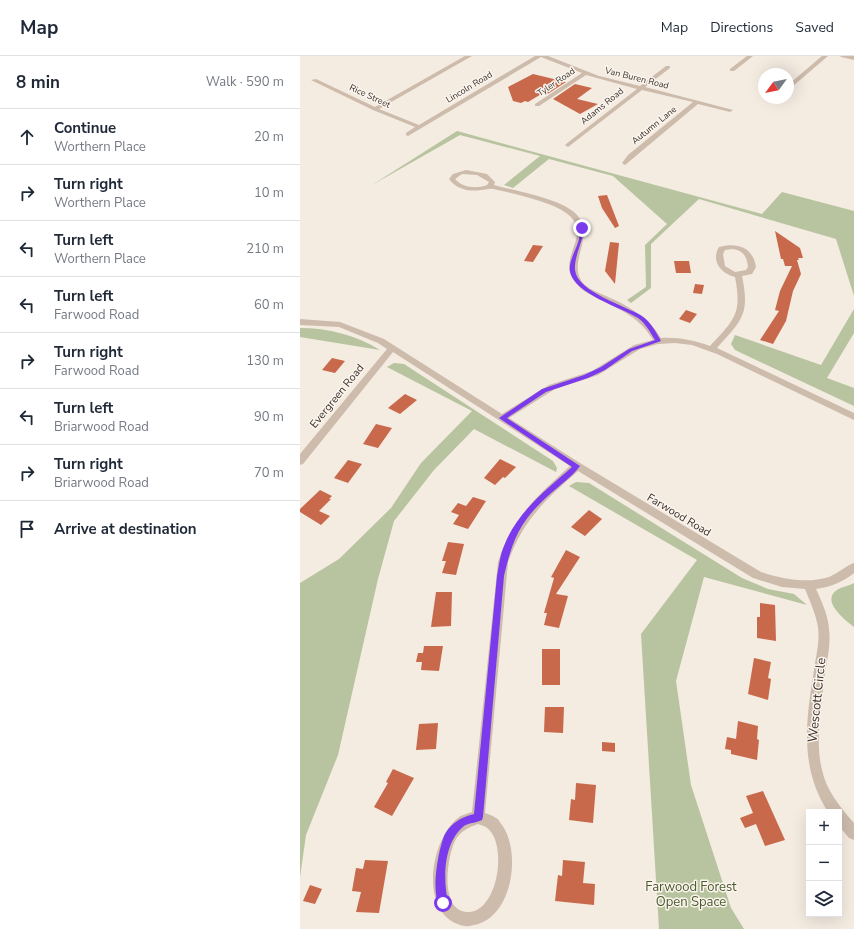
<!DOCTYPE html>
<meta charset="utf-8">
<style>
:root{--surface:#fff;--page:#f2f2f3;--text:#1f2937;--muted:#747a83;--line:#e0e1e3}
body{margin:0;font-family:"Nunito Sans",sans-serif;background:var(--page);color:var(--text)}
.controls{position:absolute;right:12px;bottom:12px;display:grid;overflow:hidden;border-radius:0px;box-shadow:0 4px 16px #0002}
.controls button{width:36px;height:36px;display:grid;place-items:center;padding:0;border:0;border-bottom:1px solid var(--line);background:var(--surface);color:var(--text);font:20px sans-serif}
.compass{position:absolute;left:458px;top:12px;width:36px;height:36px;border-radius:50%;background:var(--surface);box-shadow:0 4px 16px #0002;rotate:237deg}
.stop{position:absolute;width:12px;height:12px;margin:-9px;border:3px solid #7c3aed;border-radius:50%;background:#fff}
.stop.end{background:#7c3aed;border-color:#fff;box-shadow:0 1px 4px #0008}
.list{margin:0;padding:0;list-style:none}
h2{display:flex;justify-content:space-between;align-items:center;height:52px;margin:0;padding:0 16px;font-size:17px}
h2 small{font-size:13px;font-weight:400;color:var(--muted)}
.list li{display:grid;grid-template-columns:26px 1fr auto;gap:12px;align-items:center;box-sizing:border-box;height:56px;padding:0 16px;border-top:1px solid var(--line)}
.list b{display:block;font-size:15px;white-space:nowrap}
.list p{margin:0;font-size:13px;white-space:nowrap;color:var(--muted)}
.list em{font-size:13px;font-style:normal;color:var(--muted)}
.icon{flex:none;width:22px;height:22px;fill:none;stroke:currentColor;stroke-width:2;stroke-linecap:round;stroke-linejoin:round}
.map{position:relative;flex:none;width:554px;height:873px;overflow:hidden}
header{display:flex;align-items:center;gap:24px;box-sizing:border-box;height:56px;padding:0 20px;background:var(--surface);border-bottom:1px solid var(--line)}
header strong{font-size:19px}
nav{display:flex;gap:22px;margin-inline-start:auto;font-size:14px}
main{display:flex}
aside{flex:1;background:var(--surface)}
.map>svg:first-child{display:block}
</style>
<header>
<strong>Map</strong>
<nav><a>Map</a><a>Directions</a><a>Saved</a></nav>
</header>
<main>
<aside>
<h2>8 min<small>Walk · 590 m</small></h2>
<ul class="list">
<li><svg class="icon" aria-label="ahead" viewBox="0 0 24 24"><path d="M12 20V5M6 11l6-6 6 6"/></svg><div><b>Continue</b><p>Worthern Place</p></div><em>20 m</em></li>
<li><svg class="icon" aria-label="right" viewBox="0 0 24 24"><path d="M7 20v-9h11M14 6l5 5-5 5"/></svg><div><b>Turn right</b><p>Worthern Place</p></div><em>10 m</em></li>
<li><svg class="icon" aria-label="left" viewBox="0 0 24 24"><path d="M17 20v-9H6M10 6l-5 5 5 5"/></svg><div><b>Turn left</b><p>Worthern Place</p></div><em>210 m</em></li>
<li><svg class="icon" aria-label="left" viewBox="0 0 24 24"><path d="M17 20v-9H6M10 6l-5 5 5 5"/></svg><div><b>Turn left</b><p>Farwood Road</p></div><em>60 m</em></li>
<li><svg class="icon" aria-label="right" viewBox="0 0 24 24"><path d="M7 20v-9h11M14 6l5 5-5 5"/></svg><div><b>Turn right</b><p>Farwood Road</p></div><em>130 m</em></li>
<li><svg class="icon" aria-label="left" viewBox="0 0 24 24"><path d="M17 20v-9H6M10 6l-5 5 5 5"/></svg><div><b>Turn left</b><p>Briarwood Road</p></div><em>90 m</em></li>
<li><svg class="icon" aria-label="right" viewBox="0 0 24 24"><path d="M7 20v-9h11M14 6l5 5-5 5"/></svg><div><b>Turn right</b><p>Briarwood Road</p></div><em>70 m</em></li>
<li><svg class="icon" aria-label="arrive" viewBox="0 0 24 24"><path d="M6 21V4h12l-3 4 3 4H6"/></svg><div><b>Arrive at destination</b></div></li>
</ul>
</aside>
<div class="map">
<svg width="554" height="873" viewBox="0 0 554 873">
<rect width="100%" height="100%" fill="#f4ebe1"/>
<path fill="#b8c4a0" d="M157,75L462,158L482,136L554,155V240L536,183L399,143L351,188V232L331,247L327,244L346,231L345,189L367,168L313,120L249,103L213,132L204,129L240,100L160,79L72,129Z
M554,253V277L527,322L554,332V350L435,294L431,288L435,279L521,309Z
M0,272C28,272 56,279 80,294L0,281Z
M94,307L104,308L253,405L257,412L256,416L174,373L134,414L94,465L78,523L38,699L6,779L0,821V527L39,503L91,452L121,407L172,355L87,311Z
M276,426L289,427L442,522L468,533L494,538L507,549L404,521L376,625L391,729L431,852L444,873H359L341,578L397,504L269,430Z
M554,527V571C546,565 520,545 537,534C541,531 549,530 554,527Z"/>
<path fill="#c8694b" d="M233,18L266,26L246,39L243,37L228,46L225,45L221,47L213,45L208,31Z
M275,28L292,32L277,43L298,48L280,58L253,43Z
M307,139L319,170L315,172L302,152L298,140Z
M475,175L500,192L503,202H498L499,204H497L501,218L493,235L486,265L473,288L460,284L479,255L475,254L480,235L492,210H485L483,203H481Z
M310,186L319,187L315,228L305,215Z
M233,189L243,190L233,206L224,205Z
M374,205H389L391,217H376Z
M395,228L404,229L402,238L393,237Z
M386,254L397,258L390,267L379,263Z
M32,302L45,305L35,317L22,314Z
M105,338L117,344L100,358L88,352Z
M76,368L92,372L78,392L63,388Z
M200,403L216,411L205,422L203,421L195,429L184,422Z
M48,404L62,408L48,427L34,422Z
M20,434L32,440L29,443H31L19,455L30,460L21,469L0,456V453Z
M173,441L186,445L168,473L153,468L159,459L151,456L158,447L166,450Z
M289,454L302,463L285,480L271,471Z
M148,486L164,488L156,519L142,517L146,505H142Z
M266,494L280,501L256,538L268,540L259,572L244,569L247,557H244L254,522L251,521Z
M136,536H152L151,570L131,571Z
M460,547L475,549L476,585L457,582V561H460Z
M124,590H143L139,615L121,614L122,606H116L118,597H123Z
M242,593H260V629H242Z
M454,602L471,606L468,622L471,623L468,644L448,638Z
M245,651H264L263,677L244,676Z
M438,665L458,670L457,683L459,684L457,704L431,698V694L425,693L427,681L436,683Z
M138,667L136,693L116,694L119,668Z
M302,686L315,687V696L302,695Z
M93,713L114,722L92,760L74,751L88,727L86,726Z
M276,727L296,729L293,767L269,764L271,743L275,744Z
M463,735L485,784L465,790L456,768L445,772L440,762L453,757L446,740Z
M65,804L88,805L79,857L56,856L61,836L52,835L56,812L63,813Z
M263,804L285,806L283,827L295,828L294,849L255,845L258,819L262,820Z
M10,829L22,833L15,848L3,845Z"/>
<g fill="none" stroke-linecap="round" stroke-linejoin="round">
<path fill="#cdbbac" fill-rule="evenodd" d="M165,0H172L79,53L119,69L235,0H248L299,20L340,30L366,10H370V12L345,31L433,54L430,56L398,48L325,109L322,107L328,99L393,46L342,34L268,91L265,89L266,88L337,33L286,19L239,50H235V48L282,17L241,1L108,80L106,79V77L115,71L73,54L11,24L16,23L75,51Z
M447,0H453L434,15H430V13Z
M522,0H528L493,30H489V28Z
M540,0H554V4L541,1Z
M166,114L187,118L195,126L194,129C216,135 257,142 274,156C300,179 263,207 285,229C291,234 299,237 306,240C329,250 348,261 361,282C378,281 393,284 410,290C435,263 442,258 435,221C420,217 411,205 419,191C437,186 453,191 456,211L452,218L442,220C450,259 442,264 417,292L554,357V364L417,298L392,289L375,287L358,288L340,293L298,319L255,333L209,362L280,407L461,516C482,523 507,528 529,521C539,517 545,510 554,507V517C543,526 530,531 516,533C522,546 528,559 529,573C531,589 527,603 525,618C521,655 511,701 530,735C537,747 545,757 554,767V784L549,782L539,770V756H528C499,711 506,664 514,614C516,599 520,586 518,571C516,558 510,546 505,533L482,531L453,522L278,415C245,444 223,464 208,506L185,757C189,758 193,760 196,762C199,763 200,767 202,769C222,797 212,862 174,869C172,869 168,871 165,870C118,862 129,785 158,762C161,759 167,758 172,756L198,506C213,461 236,441 270,410L93,296L3,408L0,409V398L87,293L78,287L39,271L0,269V263L40,266L84,283L202,358L249,329L292,315L334,289L353,284C341,263 322,254 301,244C289,238 280,234 273,223C256,197 305,171 251,149C233,142 212,137 193,133C189,132 185,134 181,134C169,136 156,133 149,123L153,118ZM162,118L177,119L189,126L187,129C177,133 163,132 155,123ZM433,193C444,195 447,201 448,211L446,214L435,216L425,210L423,198L425,194ZM178,768C181,769 184,770 186,771C209,786 198,859 166,856C139,853 147,799 156,783C161,775 169,771 178,768Z"/>
</g>
<path fill="#7c3aed" d="M280,171L284,172C283,186 274,200 275,214C277,236 326,250 342,260C351,266 356,276 361,285L332,295L305,314L288,322L246,336L207,362L280,410C272,421 260,429 250,438C220,465 213,482 204,520L183,761L182,764C176,767 168,767 164,770C143,787 143,823 148,847L143,852C128,845 139,790 145,778C152,766 162,761 174,758L197,520C199,510 200,499 204,490C217,456 246,434 272,411L199,362L242,333L284,319L301,311L329,293L355,284C350,276 346,268 338,262C320,251 275,238 270,216C268,205 277,193 279,183C280,179 279,175 280,171Z"/>
<g text-anchor="middle" dominant-baseline="central" stroke-width="3" stroke-linejoin="round" paint-order="stroke">
<g font-size="9" fill="#3b302b" stroke="#fbf5ee">
<text transform="translate(337 22) rotate(14)">Van Buren Road</text>
<text transform="translate(256 26) rotate(-34)">Tyler Road</text>
<text transform="translate(169 31) rotate(-31)">Lincoln Road</text>
<text transform="translate(70 40) rotate(25)">Rice Street</text>
<text transform="translate(302 50) rotate(-39)">Adams Road</text>
<text transform="translate(354 69) rotate(-39)">Autumn Lane</text>
</g>
<g font-size="11" fill="#3b302b" stroke="#fbf5ee">
<text transform="translate(37 340) rotate(-51)">Evergreen Road</text>
<text transform="translate(379 459) rotate(31)">Farwood Road</text>
</g>
<g font-size="13" fill="#3b302b" stroke="#fbf5ee">
<text transform="translate(517 644) rotate(-84)">Wescott Circle</text>
</g>
<g font-size="13" fill="#4a5a2e" stroke="#fbf5ee">
<text x="391" y="831">Farwood Forest<tspan x="391" dy="15">Open Space</tspan></text>
</g>
</g>
</svg>
<div class="controls">
<button>+</button>
<button>−</button>
<button><svg class="icon" aria-label="layers" viewBox="0 0 24 24"><path d="M12 4l9 5-9 5-9-5zM3 14l9 5 9-5"/></svg></button>
</div>
<svg class="compass" viewBox="-18 -18 36 36"><path d="M0-13l5 13h-10z" fill="#e53935"/><path d="M0 13l5-13h-10z" fill="#747a83"/></svg>
<div class="stop" style="left:143px;top:847px"></div>
<div class="stop end" style="left:282px;top:172px"></div>
</div>
</main>
